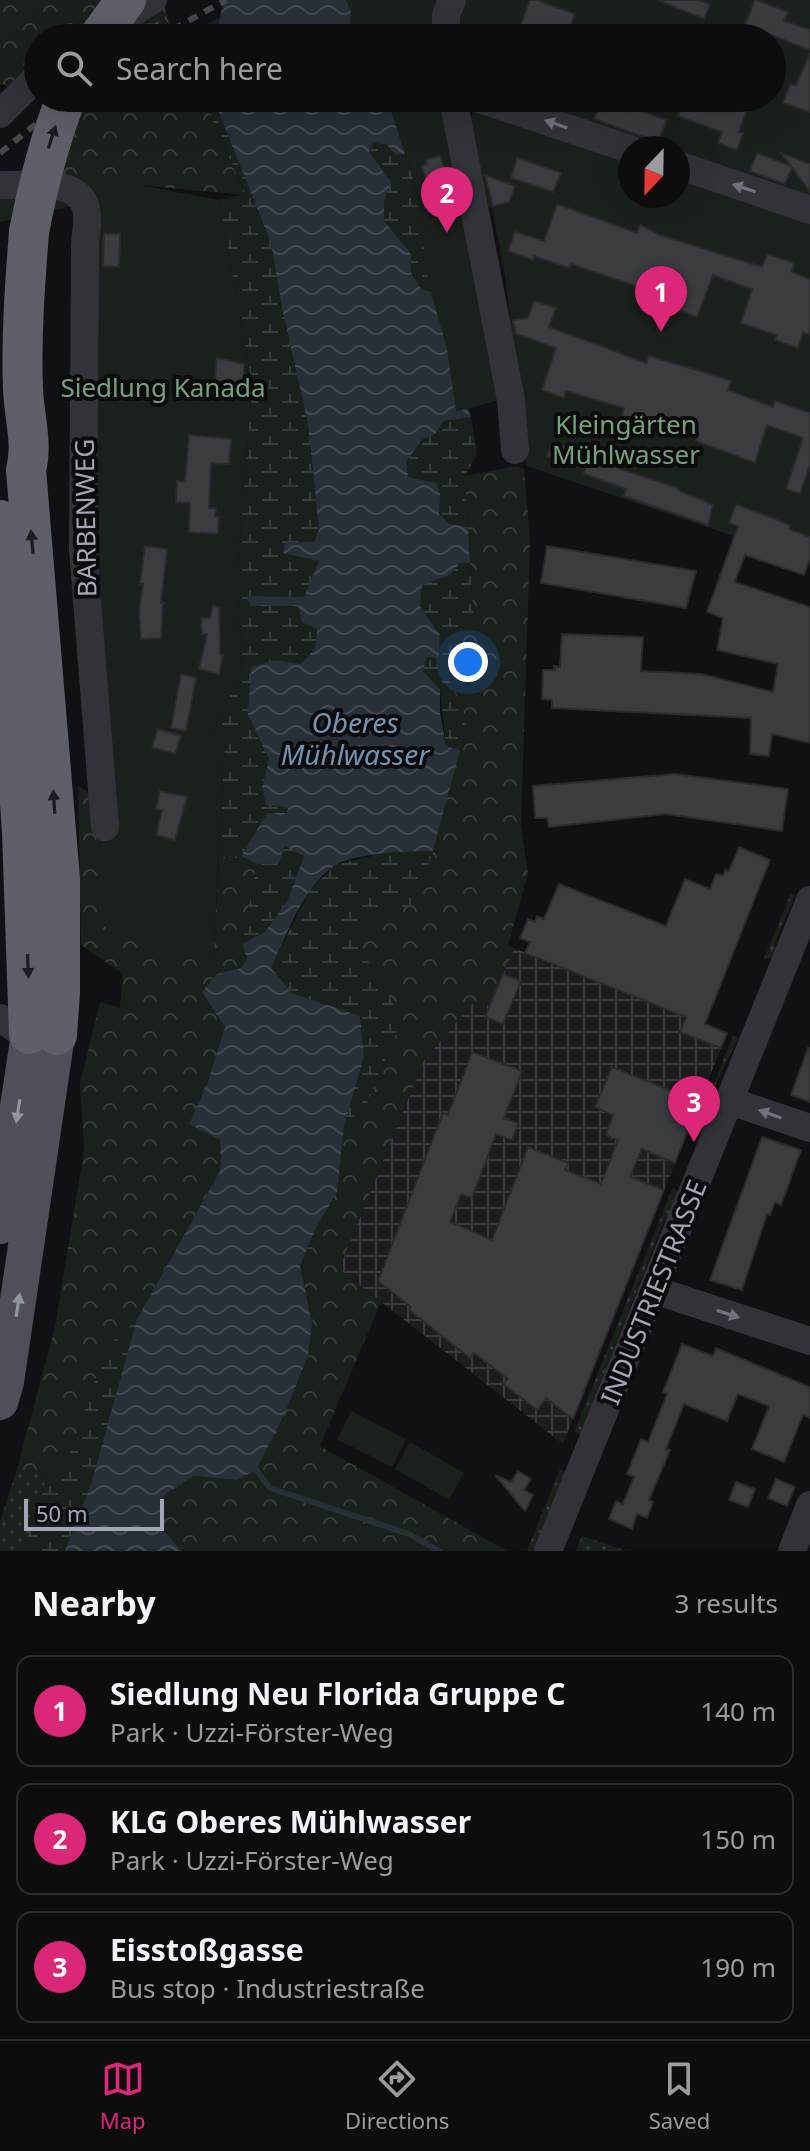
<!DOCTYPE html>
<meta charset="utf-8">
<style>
:root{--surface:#0d0d0e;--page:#1b1b1c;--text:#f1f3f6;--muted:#9a9c9e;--line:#2d2d2e;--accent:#db2777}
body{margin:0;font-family:"Noto Sans",sans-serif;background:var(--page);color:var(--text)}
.compass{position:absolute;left:618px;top:136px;width:72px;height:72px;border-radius:50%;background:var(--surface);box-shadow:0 8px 32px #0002;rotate:202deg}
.scale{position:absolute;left:24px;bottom:20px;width:140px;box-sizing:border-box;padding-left:8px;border:4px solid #a2a7b4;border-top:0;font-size:22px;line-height:28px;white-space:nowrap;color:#a2a7b4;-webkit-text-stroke:6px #0c0c0e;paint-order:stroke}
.you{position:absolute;left:468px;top:662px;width:28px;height:28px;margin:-20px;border:6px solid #fff;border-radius:50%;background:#1a73e8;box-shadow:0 0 0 12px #1a73e833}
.badge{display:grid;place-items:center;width:52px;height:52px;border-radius:50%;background:var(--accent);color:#fff;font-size:26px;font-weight:700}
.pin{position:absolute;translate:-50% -66px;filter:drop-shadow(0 2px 4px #0008)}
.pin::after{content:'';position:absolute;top:42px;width:28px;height:24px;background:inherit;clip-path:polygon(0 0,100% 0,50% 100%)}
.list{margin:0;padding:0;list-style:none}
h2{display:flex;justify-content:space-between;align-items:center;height:104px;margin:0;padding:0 32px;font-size:34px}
h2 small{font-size:26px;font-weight:400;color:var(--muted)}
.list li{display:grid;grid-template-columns:52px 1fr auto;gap:24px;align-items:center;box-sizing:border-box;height:112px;margin:0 16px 16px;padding:0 16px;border:2px solid var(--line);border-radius:16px}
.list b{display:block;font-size:30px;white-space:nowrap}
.list p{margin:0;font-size:26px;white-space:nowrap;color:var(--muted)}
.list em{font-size:26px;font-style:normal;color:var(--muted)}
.icon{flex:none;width:44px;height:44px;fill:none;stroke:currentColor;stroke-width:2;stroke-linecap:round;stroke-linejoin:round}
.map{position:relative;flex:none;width:810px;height:1551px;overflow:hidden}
.search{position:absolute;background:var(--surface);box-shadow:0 8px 32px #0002;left:24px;right:24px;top:24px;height:88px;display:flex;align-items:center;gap:20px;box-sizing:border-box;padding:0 28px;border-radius:44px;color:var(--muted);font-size:30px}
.sheet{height:488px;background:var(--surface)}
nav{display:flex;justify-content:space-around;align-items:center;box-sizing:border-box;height:112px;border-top:2px solid var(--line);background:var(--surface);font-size:22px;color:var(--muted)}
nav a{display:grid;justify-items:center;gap:4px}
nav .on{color:var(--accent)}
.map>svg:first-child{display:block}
</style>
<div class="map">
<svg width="810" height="1551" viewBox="0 0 810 1551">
<defs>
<pattern id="industrial-grid" width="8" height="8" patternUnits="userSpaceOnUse" patternTransform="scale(2)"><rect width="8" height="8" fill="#1d1d20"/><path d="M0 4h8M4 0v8" fill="none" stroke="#3b3b3e"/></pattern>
<pattern id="grass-dots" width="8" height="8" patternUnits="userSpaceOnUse" patternTransform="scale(2)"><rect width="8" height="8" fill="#19211a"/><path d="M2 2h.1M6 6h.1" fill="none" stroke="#373e39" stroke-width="1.8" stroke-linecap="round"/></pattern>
<pattern id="forest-crowns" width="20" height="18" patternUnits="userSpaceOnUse" patternTransform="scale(2)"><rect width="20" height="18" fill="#19211a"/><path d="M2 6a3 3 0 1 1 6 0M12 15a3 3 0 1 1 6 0" fill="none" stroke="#373e39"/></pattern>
<pattern id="wetland-marsh" width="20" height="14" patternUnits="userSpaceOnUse" patternTransform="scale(2)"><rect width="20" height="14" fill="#19211a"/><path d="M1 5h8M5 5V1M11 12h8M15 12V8" fill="none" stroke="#373e39"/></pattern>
<pattern id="water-waves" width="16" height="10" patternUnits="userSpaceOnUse" patternTransform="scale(2)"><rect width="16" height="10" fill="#272f37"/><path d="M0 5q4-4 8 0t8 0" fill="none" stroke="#434a52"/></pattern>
</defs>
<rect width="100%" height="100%" fill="#111113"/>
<path fill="url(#industrial-grid)" d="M514,948L727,1033L563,1444L339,1269L424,1060L475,1000L490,1006Z"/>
<path fill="url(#grass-dots)" d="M791,893L795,895L774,946L779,948L777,957L764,959Z
M733,1036L738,1038L703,1111Z
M673,1187L679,1194L670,1217L666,1216L580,1435L574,1432Z
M17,1469L47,1475L37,1512L22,1551H0V1522Z
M560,1469L565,1471L533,1551H527Z
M582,1536L627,1551H576Z"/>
<path fill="url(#forest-crowns)" d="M0,0H162L176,38H38V97L0,84Z
M40,98H202L246,195L59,178L74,111Z
M516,466L524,469L530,541L521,824L528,874L508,945L514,948L490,1006L475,1001L424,1060L339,1269L381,1302L320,1446L507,1551H182L162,1529L164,1495L194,1476L237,1480L256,1469L285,1413L308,1356L312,1323L300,1266L316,1228L337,1191L344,1127L367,1103L402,1019L357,942L368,914L415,905L433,851L467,721L448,677L473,612L465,476Z
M78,786L98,798L104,926L213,964L219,857L241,856L257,864L242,944L247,958L240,969L217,974L225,1027L207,1084L189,1124L220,1140L221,1169L137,1319L107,1346L68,1458L47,1475L17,1469L55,1327L84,1150L80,1084L100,1002L120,1008L123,974L81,945Z"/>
<path fill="url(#wetland-marsh)" d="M220,17L213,38H179Z
M202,98H213L271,243L282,308L308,424L319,529L315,542H285L283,552L319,561L304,597L248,596L250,606H298L317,629L315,650L301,665L275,660L248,715L269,759L262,788L266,804L288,808V813H267L241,856L219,857L225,739L211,733L242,672L237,573L252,384L219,200L246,194Z
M374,143L387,145L396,155L405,154L414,181L431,292L421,289L411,273L410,252L384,221V202L391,182L369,153Z
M471,417L477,454L465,476L468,527L450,524L439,514L440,494L408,477L406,462L423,440L435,434L444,421Z
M460,563H470L473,612L448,677L467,721L460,750L446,746L440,689L423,671L427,656L440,635L420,607L422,585L450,575Z
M285,846L304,855L287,901L266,931L242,944L257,864L279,863Z
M394,851H433L415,905L368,914L357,942L402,1019L367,1103L344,1127L364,1057L360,1016L292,993L271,968L310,889L337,864Z
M137,1319L91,1484L65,1551H22L37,1512L47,1475L68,1458L107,1346Z"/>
<path fill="#19211a" d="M346,0H443L440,38H353L349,35L351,11Z
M459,0H810V204L678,158V148H645L500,98H772V38H453Z
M387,98H449L503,399L456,412L447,348L429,286L414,181Z
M478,103L630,154V196H678V170L810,215V562L527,466L505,275L492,208L481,204L467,126Z
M103,178L219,200L252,384L237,573L242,672L211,733L225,739L213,965L103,926L73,206L0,222V183Z
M351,1411L406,1439L392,1467L337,1439Z
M410,1442L464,1473L449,1500L395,1469Z"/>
<path fill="url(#water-waves)" d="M224,0H346L351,11L349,35L353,38H213L216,34Z
M213,98H387L405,154L396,155L387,145L374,143L369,152L391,182L384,202V221L410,252L411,273L421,289L431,292L447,348L456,411L468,409L471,417L444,421L435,434L422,440L406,462L408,477L436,483L440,494L439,514L450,524L468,527L470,563H460L450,575L422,585L420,606L440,635L438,658L427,657L423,671L440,689V712L446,746L460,750L433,851C411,851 354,853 336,865C302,886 288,934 271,968L292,993L360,1016L364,1057L344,1127L337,1192L316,1228L300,1266L312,1323L308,1356L285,1413L256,1470L237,1480L194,1476L164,1495L162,1529L182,1551H65L91,1484L137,1319L221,1169L220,1140L189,1124L207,1084L225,1027L202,992L217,974L241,968L247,958L242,944L266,931L287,901L304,856L285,846L279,863L257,864L241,856L267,813H287L288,808L266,805L262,788L269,759L248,715L251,667L275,660L301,664L315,649L317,629L302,622L298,606H250L247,596L304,597L319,561L283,553L285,542H314L319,529L308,424L282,308L271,243Z"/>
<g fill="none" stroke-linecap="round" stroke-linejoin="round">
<path stroke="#272f37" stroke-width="6" d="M253,1466L270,1488L409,1534L439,1551"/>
</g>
<path fill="#3b3c40" stroke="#2b2b2f" stroke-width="2" d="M530,0H537L575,14L566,38H516Z
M658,0H698L710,4L704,19Z
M755,0L788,12L784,21L810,30V50L745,25Z
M810,53V112L783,103L790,84L796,86Z
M603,98L667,120L658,142L594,119Z
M685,98H692L723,110L727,98H751L739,132L743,133L737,150L718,143L722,132L678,116Z
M757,153L791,166L781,153L810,164V192L792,167L785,184L750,171Z
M440,156L449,181L431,186L430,179L426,180L422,166L427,164L426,160Z
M517,158L561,173L553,192L511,178Z
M485,175L515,186L509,202L493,206Z
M557,204L637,233L640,225L660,235L762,267L767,254L794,263L792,272L810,279V335L803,332L798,348L775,340L777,335L741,323L752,289L713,275L697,317L672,307L674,303L646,294L648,290L603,275L571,264L570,268L534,256L533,260L508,251L515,232L544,241Z
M104,234H120L119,267L103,266Z
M534,301L556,308L549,327L646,363L649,356L713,375L731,381L728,390L773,407L775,401L810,413V465L800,494L786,489L803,438L767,425L755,463L696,441L699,434L642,415L640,422L622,417L624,408L566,391L564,398L542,390L556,348L516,334L513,320L528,318Z
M217,358L244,364V394L214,390Z
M189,435L231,439L229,464L211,463L209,508H216L215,516L219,517L218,534L189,532L190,503L176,502L177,481L185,482Z
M552,443L610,460L608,465L678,488V490L713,505L708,525L624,496L626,489L584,474L585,469L547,456Z
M736,504L790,525L789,529L810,537V558L804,575L745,555L735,582L810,607V743L772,734L769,756L750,754L751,718L552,708V700L542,699L543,670H555L554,666L560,667L562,634L643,637L641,671L701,674L773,692L778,664L717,650L723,618L707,612L738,526L729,523Z
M145,546L167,549L161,603H163L161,638L141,639L139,612L143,584H140Z
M547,546L696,571L686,608L541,583Z
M213,606L219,607L220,654L223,655L219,674L199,669L207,634H202L201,618H210Z
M181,674L196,678L186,731L171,728Z
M158,729L181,736L175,754L152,747Z
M675,774L788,789L782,831L666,814L549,827L547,818H535L533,786Z
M160,791L187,797L175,840L156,835L162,810L156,809Z
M739,847L770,860L705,1024L727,1033L721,1048L680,1032L686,1017L525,953L530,942L520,938L528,919L535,922L537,916L544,919L559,884L666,926L685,879L710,889L716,874L723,876L725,870L729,871Z
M503,974L521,981L503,1024L485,1017Z
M808,1048H810V1102L791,1095Z
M472,1052L522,1071L504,1118L518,1123L512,1140L496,1134L472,1198L461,1194L450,1222L492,1240L528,1147L568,1163L565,1170L601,1184L618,1140L606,1135L613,1115L595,1107L612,1067L699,1102L675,1163L642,1149L630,1177L664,1190L573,1419L546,1398L537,1410L504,1384L508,1379L474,1353L470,1358L409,1310L411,1307L378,1281L443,1113L448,1115Z
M762,1137L801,1150L781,1205L775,1202L770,1215L767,1214L742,1290L710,1280Z
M682,1344L713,1356L716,1348L810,1387V1418L803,1415L784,1462L752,1449L769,1406L738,1394L727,1421L684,1404L666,1449L670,1450L649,1500L653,1502L647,1518L637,1514L632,1529L609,1519L616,1501L623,1504L634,1477L627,1474L641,1439L648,1442L667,1394L663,1392Z
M518,1471L531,1479L524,1490L533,1495L525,1511L495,1475L511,1482Z
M776,1479L795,1487L787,1506L768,1498Z
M736,1482L755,1489L748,1507L729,1500Z"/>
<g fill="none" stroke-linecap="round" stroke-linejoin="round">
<path stroke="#323338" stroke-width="28" d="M113,25L153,0
M446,38V15L452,0
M453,98L511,400L515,450
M477,98L630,149
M0,114L38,76
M678,165L810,210
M0,185C26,186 85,175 87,215C88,226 85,237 85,247L83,550L105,827
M0,1018L19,1031L42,1035
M730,1101L810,1128
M654,1290L810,1341
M548,1551L810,900
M792,1551L810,1505"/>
<path stroke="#4e4f57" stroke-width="36" d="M0,1226L29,1034
M0,1402L6,1382L57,1035"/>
<path stroke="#5e6069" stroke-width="40" d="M29,232C25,284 21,336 23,389C24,416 33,444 26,470L60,879V992L57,1035
M0,520L22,832L29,1034"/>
<path stroke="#45474d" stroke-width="6" stroke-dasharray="10 8" stroke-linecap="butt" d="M135,38L167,19
M157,38L226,0
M0,153L68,98"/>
<path stroke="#5e6069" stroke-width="40" d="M98,38L126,0
M29,232C38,185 49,142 66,98"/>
</g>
<defs><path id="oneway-solid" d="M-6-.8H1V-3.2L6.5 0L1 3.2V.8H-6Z" transform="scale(2)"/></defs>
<g fill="#70737c">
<use href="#oneway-solid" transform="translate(556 124) rotate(-161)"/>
<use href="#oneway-solid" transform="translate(744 188) rotate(-162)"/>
<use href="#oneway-solid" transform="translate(770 1114) rotate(-161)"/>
<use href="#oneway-solid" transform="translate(728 1314) rotate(18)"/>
</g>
<g fill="#1c1d20">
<use href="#oneway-solid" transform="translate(52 137) rotate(-72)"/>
<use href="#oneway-solid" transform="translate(32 542) rotate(-95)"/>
<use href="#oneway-solid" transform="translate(54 802) rotate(-94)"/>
<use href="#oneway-solid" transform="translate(28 966) rotate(88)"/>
</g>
<g fill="#9195a1">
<use href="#oneway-solid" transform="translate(18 1111) rotate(99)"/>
<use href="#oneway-solid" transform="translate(18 1305) rotate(-81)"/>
</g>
<g text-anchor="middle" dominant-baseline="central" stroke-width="8" stroke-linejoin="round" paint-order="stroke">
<g font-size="26" fill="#77a07b" stroke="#0c0c0e">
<text x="163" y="387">Siedlung Kanada</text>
<text x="626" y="424">Kleingärten<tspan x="626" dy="30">Mühlwasser</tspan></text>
</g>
<g font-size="26" fill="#a2a7b4" stroke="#0c0c0e">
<text transform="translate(85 518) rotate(-91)">BARBENWEG</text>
<text transform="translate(653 1292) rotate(-68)">INDUSTRIESTRASSE</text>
</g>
<g font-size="28" font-style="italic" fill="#7694b2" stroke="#0c0c0e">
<text x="355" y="722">Oberes<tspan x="355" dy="32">Mühlwasser</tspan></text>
</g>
</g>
</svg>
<svg class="compass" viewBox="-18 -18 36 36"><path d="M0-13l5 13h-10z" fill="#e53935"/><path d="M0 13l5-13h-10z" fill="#9a9c9e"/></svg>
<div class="scale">50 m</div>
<div class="you"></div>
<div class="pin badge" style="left:661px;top:332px">1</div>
<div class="pin badge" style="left:447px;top:233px">2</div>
<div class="pin badge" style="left:694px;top:1142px">3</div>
<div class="search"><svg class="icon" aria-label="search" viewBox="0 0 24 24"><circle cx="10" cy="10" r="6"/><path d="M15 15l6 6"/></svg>Search here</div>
</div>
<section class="sheet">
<h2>Nearby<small>3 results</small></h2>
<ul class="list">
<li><span class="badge">1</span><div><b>Siedlung Neu Florida Gruppe C</b><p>Park · Uzzi-Förster-Weg</p></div><em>140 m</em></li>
<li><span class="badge">2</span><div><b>KLG Oberes Mühlwasser</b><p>Park · Uzzi-Förster-Weg</p></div><em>150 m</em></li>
<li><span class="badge">3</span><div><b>Eisstoßgasse</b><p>Bus stop · Industriestraße</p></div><em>190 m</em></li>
</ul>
</section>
<nav>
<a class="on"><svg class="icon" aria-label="map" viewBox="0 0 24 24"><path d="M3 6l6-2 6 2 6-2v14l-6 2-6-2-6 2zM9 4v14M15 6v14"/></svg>Map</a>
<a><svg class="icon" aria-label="directions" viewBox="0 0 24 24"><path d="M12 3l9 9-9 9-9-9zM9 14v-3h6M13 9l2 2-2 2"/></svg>Directions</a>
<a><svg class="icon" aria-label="saved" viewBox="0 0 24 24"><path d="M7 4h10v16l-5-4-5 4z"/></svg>Saved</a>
</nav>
